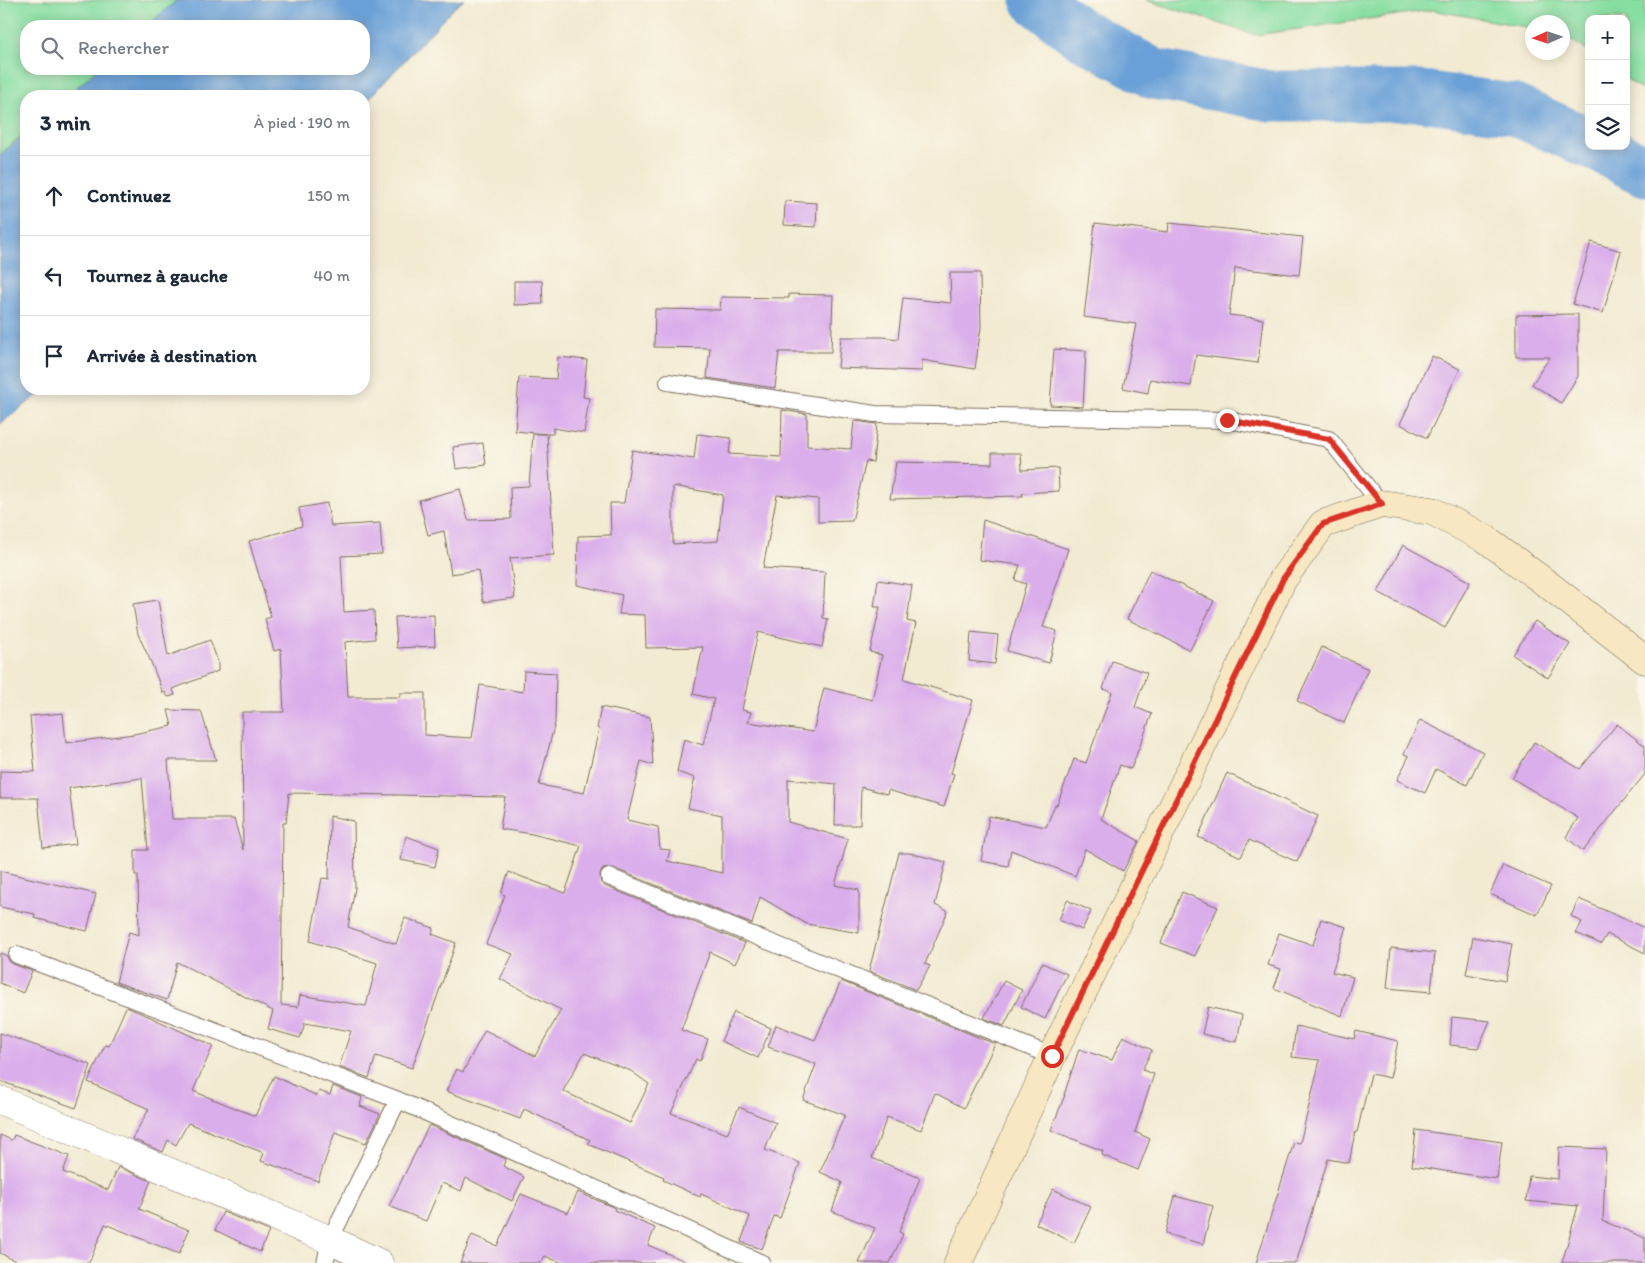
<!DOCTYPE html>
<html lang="fr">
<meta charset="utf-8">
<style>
:root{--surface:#fff;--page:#f6f6f7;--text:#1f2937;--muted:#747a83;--line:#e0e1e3}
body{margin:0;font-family:Itim,sans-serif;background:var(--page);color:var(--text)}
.controls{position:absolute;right:15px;top:15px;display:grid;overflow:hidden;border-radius:10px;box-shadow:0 2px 12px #0003}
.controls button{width:45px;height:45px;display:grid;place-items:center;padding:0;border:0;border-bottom:1px solid var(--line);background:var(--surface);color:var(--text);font:25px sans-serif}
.compass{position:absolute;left:1525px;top:15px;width:45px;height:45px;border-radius:50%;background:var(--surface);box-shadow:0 2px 12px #0003;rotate:267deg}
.stop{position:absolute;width:15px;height:15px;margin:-11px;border:4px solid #d93025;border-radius:50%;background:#fff}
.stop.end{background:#d93025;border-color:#fff;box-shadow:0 1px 5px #0008}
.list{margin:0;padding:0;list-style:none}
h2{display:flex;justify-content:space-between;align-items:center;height:65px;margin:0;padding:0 20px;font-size:21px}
h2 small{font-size:16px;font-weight:400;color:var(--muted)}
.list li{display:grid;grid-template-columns:32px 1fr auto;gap:15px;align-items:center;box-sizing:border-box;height:80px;padding:0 20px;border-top:1px solid var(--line)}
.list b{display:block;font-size:19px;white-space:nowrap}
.list em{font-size:16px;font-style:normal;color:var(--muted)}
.icon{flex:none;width:28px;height:28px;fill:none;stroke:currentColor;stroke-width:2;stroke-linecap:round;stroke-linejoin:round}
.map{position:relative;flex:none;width:1645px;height:1263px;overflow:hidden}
.search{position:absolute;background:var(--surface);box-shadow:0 2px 12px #0003;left:20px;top:20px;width:350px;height:55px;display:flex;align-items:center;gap:12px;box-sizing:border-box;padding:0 18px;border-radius:20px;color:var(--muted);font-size:19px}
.panel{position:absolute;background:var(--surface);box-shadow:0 2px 12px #0003;left:20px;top:90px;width:350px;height:305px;border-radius:20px}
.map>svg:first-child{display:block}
</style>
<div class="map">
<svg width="1645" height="1263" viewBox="0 0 1645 1263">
<rect width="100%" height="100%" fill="#fbf7ec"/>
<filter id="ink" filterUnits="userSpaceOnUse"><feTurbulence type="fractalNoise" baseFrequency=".02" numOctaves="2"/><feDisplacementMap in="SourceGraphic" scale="10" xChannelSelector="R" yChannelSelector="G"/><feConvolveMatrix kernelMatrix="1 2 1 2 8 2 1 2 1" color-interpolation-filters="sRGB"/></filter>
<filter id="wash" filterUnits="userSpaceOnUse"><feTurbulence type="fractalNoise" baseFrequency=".0096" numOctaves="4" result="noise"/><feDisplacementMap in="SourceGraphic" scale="20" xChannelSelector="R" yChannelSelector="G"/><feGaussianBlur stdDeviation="1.12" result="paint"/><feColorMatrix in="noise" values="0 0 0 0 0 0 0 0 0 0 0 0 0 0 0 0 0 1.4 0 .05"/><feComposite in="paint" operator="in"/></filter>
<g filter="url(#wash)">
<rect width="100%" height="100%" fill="#f2ead1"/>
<path fill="#87dea1" stroke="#618460" d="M0,0H177L147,26H26V69H98L67,96H26V132L0,155Z
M1146,0H1645V92L1626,79V19H1589V52L1563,34L1562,22H1532V28L1432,10L1256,35Z"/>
<path fill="#6aa0d7" stroke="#52657a" d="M177,0H464L455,7L364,104V96H67L98,69H364V26H147Z
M26,132V389H46L0,424V155Z"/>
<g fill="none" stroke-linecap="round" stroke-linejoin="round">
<path stroke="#6aa0d7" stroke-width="51" d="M1036,0L1078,32L1154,74L1270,96H1422L1512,109L1589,143
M1597,146L1645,171"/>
</g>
<g id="blocks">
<path fill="#daaeeb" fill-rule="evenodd" d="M785,201L817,203L816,227L784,225Z
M1095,223L1168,232L1169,223L1303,237L1299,275L1235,268L1229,315L1263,319L1258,363L1196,355L1191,386L1150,379L1148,393L1123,388L1136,324L1084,317Z
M1591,242L1621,251L1603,313L1573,304Z
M950,273H980L981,327L975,369L922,360V371L838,368L841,337H883L898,339L903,298L951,303Z
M514,281H542L543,304L514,305Z
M789,294L833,295L831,352H779L775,388L707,378L710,348L654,347L655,309L720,310L721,297L789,298Z
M1578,314V376L1561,403L1532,384L1550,357H1516V315Z
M1054,349L1086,351L1083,407L1050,405Z
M1432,356L1460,369L1427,438L1400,424Z
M558,357L587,360L583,397L589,398L584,433L553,428V434H547L554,555L510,558L515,598L483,602L478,570L451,574L444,531L428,535L419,500L460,489L468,520L511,519L510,487L529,486L533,434H546L515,431L519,377L556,379Z
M782,410L807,414V446L851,449L854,421L877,424L873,462L866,461L852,521L818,522V499L777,495L763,568L825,572L823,618L828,619L822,647L758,632L742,710L751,712L748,722L813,732L824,688L872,700L882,655L870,652L880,607H874L878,580L912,585L907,621L916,623L904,679L973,700L951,773L954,774L944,807L888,790L887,794L861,787L860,825H835L836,784L788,779V822L848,839L835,885L859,890V933L807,924L760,897L752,924L613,868L603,869L600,874L601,883L605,886L745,943L735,964L710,952L681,1030L708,1039L700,1061L696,1059L671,1113L727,1134L739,1107L776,1123L765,1150L800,1163L780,1218L774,1216L762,1249L741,1242L750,1216L701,1194L700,1197L663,1180L664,1177L588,1144L590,1140L524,1109L520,1119L446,1091L457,1069L463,1072L485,1030L535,1056L561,1010L500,979L513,954L486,944L505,895L501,893L509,872L565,893L581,846L532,834L500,829L505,797L289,793L286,823H283L281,1005L298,1007L300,995L366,1006L377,963L310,941L322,878L329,879L330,816L354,821L355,888L348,927L396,944L405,918L434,928L432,934L456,943L412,1068L376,1056L369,1078L339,1067L351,1031L305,1023L300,1038L268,1029L273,1011L177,962L167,1000L116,982L129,932L139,935L138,875H135V850H148L142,778L69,788L76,844L43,848L38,798H0V771L35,772L30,716L63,713L66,743L134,734L172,726L168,710L201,711L216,760H168L172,819H234L243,850L242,712H284L281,649L274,651L265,619L271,617L249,541L302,526L299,508L327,503L331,526L380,523L382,554L341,556L344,612L374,610L375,639L345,642L348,697H400V693H425V735L472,738L480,685L523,692L524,671L556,673L555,723L539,785L584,793L599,729L597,728L601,707L650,717L653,765L641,761L627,820L658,827L660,849L670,850L667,861L722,873V815L688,808L695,778L677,772L684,739L703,745L714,699L693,694L703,647L646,648L645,615L619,614L622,595L577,585L578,536L611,535L610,503H624L632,450L694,459L697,434L731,438L729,454L781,457ZM673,486L723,495L718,541L673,544ZM584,1053L631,1071L649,1084L630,1123L563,1091Z
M483,443L486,465L456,469L453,447Z
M992,453H1021L1022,470L1058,468L1059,491L1022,493L1023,496L890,499L896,462L992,464Z
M983,520L1068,549L1043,627L1057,631L1049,663L1007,651L1026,584L1015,580L1020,565L979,560Z
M1403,545L1470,582L1445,628L1378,592Z
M1150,570L1214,601L1190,650L1127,619Z
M158,600L168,656L210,640L218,662V671L173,689L175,695L168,697L165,692L163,693L151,662L138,634L133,604Z
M434,615L435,646L397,648L395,617Z
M1535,621L1570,644L1548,678L1513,655Z
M971,632L998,635L995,664L969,661Z
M1322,647L1368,669L1344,723L1297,701Z
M1112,661L1147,673L1135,707L1152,714L1131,769L1120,765L1101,819L1139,841L1123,871L1085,849L1075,876L1011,850L1008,866L981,861L989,816L1046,827L1055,805H1057L1074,759L1086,763L1112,692L1103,689Z
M1420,720L1483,752L1467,785L1436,769L1425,793L1397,780L1409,756L1404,754Z
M1617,724L1645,746V774L1583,851L1566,837L1578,818L1512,778L1534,742L1580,769Z
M1227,773L1318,816L1297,862L1249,840L1241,857L1198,837Z
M406,836L439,848L435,867L401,860Z
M899,853H909L946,862L935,905L948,911L925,964L930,966L916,990L869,971Z
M1503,865L1551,886L1537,915L1490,894Z
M0,871L96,894L87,931L34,918L35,914L0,907Z
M1182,892L1218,907L1195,956L1161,943Z
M1579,899L1645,928V953L1607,934L1601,944L1576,933L1582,922L1571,916Z
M1067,900L1091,911L1082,930L1059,920Z
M1321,919L1346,927L1332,972L1353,977L1342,1016L1274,988L1281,969L1268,965L1279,933L1313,945Z
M1473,937L1512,944L1505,981L1466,974Z
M1391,948L1435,953L1431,992L1387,988Z
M0,953L7,956L9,961L13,964L32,971L23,993L0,983Z
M1042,963L1067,974L1045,1019L1021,1007Z
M841,981L995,1044L964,1108L935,1093L921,1130L887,1117L872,1158L920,1178L899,1232L903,1234L890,1263H859L875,1228L832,1211L842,1182L820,1172L845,1115L803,1100L816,1064L768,1047L776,1025L815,1040Z
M1004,981L1022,990L1004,1026L984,1018Z
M126,1007L148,1016L213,1046L193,1091L255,1116L274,1076L317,1096L319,1091L330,1095L333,1086L362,1097L360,1106L380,1114L366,1143L335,1132L318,1181L261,1161L264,1153L188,1123L176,1145L168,1140L163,1152L132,1139L149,1109L88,1082L105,1045L109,1046Z
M1208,1007L1242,1015L1237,1042L1202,1034Z
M734,1012L771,1028L758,1058L721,1041Z
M1452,1017L1490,1021L1478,1048L1450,1045Z
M1296,1026L1354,1039L1356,1031L1398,1041L1390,1078L1371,1074L1357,1132H1355L1349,1163L1328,1159L1296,1263H1256L1294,1142L1300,1143L1320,1060L1292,1057Z
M0,1033L91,1065L76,1108L0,1081Z
M1123,1036L1152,1050L1142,1070L1154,1074L1135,1132L1150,1139L1138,1170L1102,1155L1103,1151L1051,1130L1065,1095H1064L1079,1049L1112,1060Z
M429,1125L506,1159L503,1166L524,1177L512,1201L466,1178L461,1191L442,1183L426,1221L389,1206Z
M1416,1130L1502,1142L1497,1179L1412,1166Z
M0,1135L12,1140L14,1135L69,1156L63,1172L108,1190L118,1167L151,1181L139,1209L189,1230L179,1254L105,1224L89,1263H19L0,1253Z
M1559,1147L1606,1149L1603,1221L1645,1238V1263H1562L1578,1206L1526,1201L1529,1176L1558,1179Z
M1053,1189L1091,1207L1074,1243L1036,1224Z
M578,1192L615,1208L614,1210L655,1228L648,1245L689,1263H562L545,1256L541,1263H460L472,1235L497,1246L521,1194L568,1213Z
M1175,1196L1213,1206L1203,1244L1165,1234Z
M223,1212L269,1231L260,1252L215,1230Z"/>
</g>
</g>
<g filter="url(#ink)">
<use href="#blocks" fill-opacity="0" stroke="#7b6d5d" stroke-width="1"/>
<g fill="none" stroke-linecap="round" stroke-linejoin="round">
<defs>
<path id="lane" d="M668,382L875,414L1227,420L1329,439L1381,504
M609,877L1052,1056
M17,955L398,1100L762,1263
M325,1263L330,1240L398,1100"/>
<path id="street" d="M0,1100L330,1240L379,1263"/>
<path id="secondary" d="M958,1263L1052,1056L1283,579L1323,524L1381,504L1432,511L1486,539L1550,586L1645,660"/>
</defs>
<use href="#lane" stroke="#7b6d5d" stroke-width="18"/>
<use href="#street" stroke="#7b6d5d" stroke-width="29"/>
<use href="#secondary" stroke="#7b6d5d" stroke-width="29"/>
<use href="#lane" stroke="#fff" stroke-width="16"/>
<use href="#street" stroke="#fff" stroke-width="28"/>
<use href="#secondary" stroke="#f7e8c3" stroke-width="28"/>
</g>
</g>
<g fill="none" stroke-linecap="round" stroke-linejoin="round" filter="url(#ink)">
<path stroke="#d93025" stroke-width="6" d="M1052,1056L1283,579L1323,524L1382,504L1329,439L1227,420"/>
</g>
</svg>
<div class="controls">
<button>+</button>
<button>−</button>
<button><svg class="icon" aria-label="layers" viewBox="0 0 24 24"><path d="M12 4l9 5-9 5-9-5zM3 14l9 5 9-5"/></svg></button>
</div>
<svg class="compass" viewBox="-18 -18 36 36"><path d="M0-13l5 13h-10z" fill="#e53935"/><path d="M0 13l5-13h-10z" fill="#747a83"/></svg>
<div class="stop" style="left:1052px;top:1056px"></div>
<div class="stop end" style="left:1227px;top:420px"></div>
<div class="search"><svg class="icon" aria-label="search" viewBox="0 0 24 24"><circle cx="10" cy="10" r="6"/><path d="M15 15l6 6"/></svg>Rechercher</div>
<section class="panel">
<h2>3 min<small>À pied · 190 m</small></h2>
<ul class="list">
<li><svg class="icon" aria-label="ahead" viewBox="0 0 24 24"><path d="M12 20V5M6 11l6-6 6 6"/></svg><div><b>Continuez</b></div><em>150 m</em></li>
<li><svg class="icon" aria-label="left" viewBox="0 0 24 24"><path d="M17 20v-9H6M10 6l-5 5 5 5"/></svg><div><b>Tournez à gauche</b></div><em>40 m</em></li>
<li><svg class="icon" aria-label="arrive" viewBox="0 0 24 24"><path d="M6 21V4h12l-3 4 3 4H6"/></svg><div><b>Arrivée à destination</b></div></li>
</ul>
</section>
</div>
